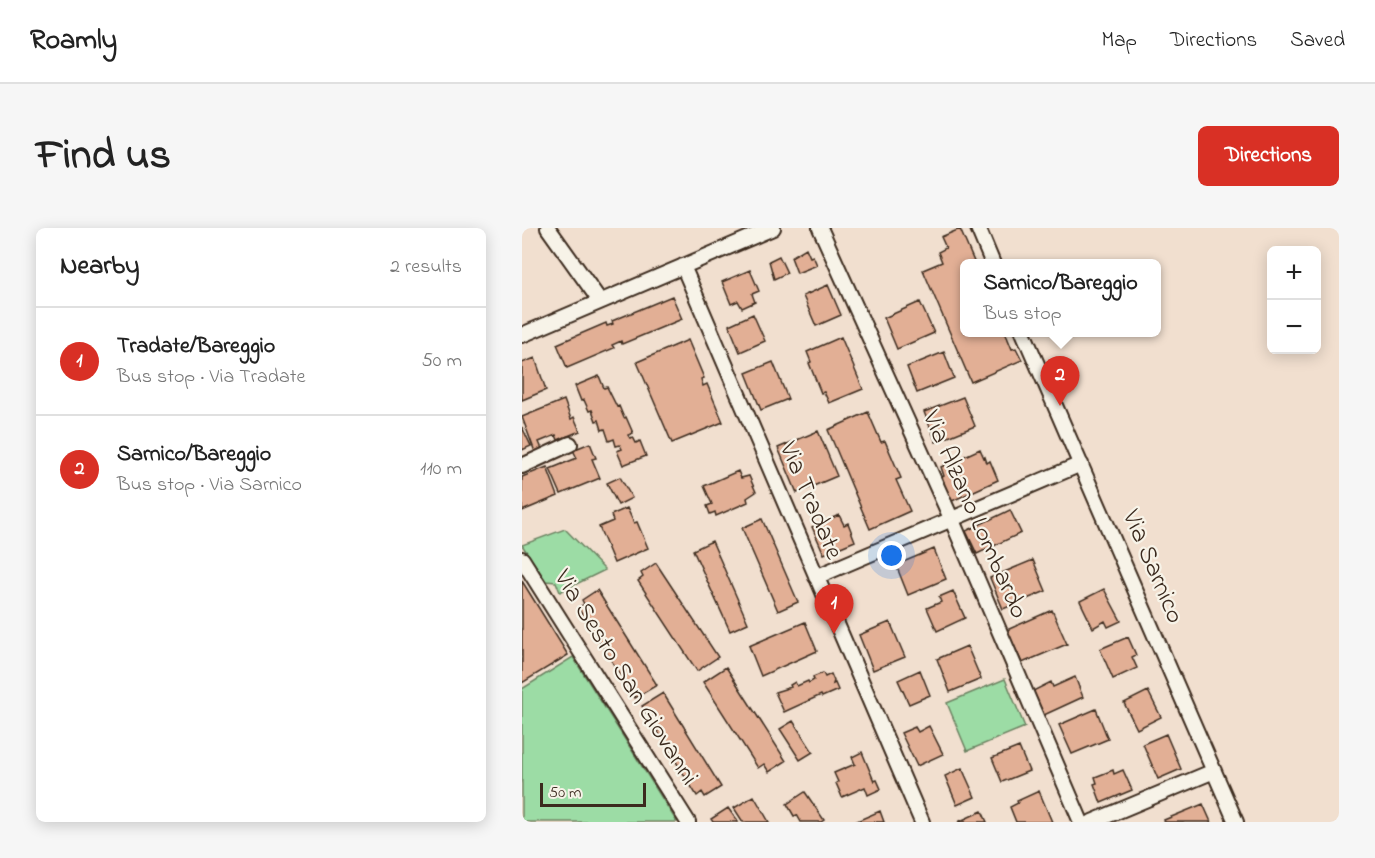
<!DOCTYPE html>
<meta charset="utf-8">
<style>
:root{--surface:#fff;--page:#f6f6f6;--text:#222;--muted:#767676;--line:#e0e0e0;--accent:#d93025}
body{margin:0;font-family:"Indie Flower",sans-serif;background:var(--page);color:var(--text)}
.controls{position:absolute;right:18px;top:18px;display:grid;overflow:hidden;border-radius:9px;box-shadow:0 3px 15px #0003}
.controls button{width:54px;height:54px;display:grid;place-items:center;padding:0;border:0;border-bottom:2px solid var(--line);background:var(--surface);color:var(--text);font:30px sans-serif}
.scale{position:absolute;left:18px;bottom:15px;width:106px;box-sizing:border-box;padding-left:6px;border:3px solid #3b2a1e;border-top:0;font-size:16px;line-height:21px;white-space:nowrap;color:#3b2a1e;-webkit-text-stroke:4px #f7f3e8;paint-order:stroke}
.you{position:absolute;left:370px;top:328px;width:21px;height:21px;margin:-15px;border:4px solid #fff;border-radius:50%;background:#1a73e8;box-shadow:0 0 0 9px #1a73e833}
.badge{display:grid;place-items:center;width:39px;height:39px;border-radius:50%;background:var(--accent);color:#fff;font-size:20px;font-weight:700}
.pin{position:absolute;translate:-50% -50px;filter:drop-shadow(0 2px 3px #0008)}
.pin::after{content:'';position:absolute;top:32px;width:21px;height:18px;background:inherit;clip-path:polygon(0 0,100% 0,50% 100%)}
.popup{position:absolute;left:438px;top:31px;width:201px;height:78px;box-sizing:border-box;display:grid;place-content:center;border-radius:9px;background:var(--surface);filter:drop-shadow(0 2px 4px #0005);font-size:20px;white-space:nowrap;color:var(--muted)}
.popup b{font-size:22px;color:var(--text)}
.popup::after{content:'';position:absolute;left:50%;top:100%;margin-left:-12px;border:12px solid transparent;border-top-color:var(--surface)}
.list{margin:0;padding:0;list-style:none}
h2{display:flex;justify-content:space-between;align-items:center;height:78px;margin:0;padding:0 24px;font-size:26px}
h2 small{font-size:20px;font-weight:400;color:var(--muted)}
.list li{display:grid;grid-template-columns:39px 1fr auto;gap:18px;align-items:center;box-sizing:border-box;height:108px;padding:0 24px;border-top:2px solid var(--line)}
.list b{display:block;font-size:22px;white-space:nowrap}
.list p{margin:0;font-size:20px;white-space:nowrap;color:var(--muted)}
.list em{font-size:20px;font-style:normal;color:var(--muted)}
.map{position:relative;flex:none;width:817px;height:594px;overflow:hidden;border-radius:9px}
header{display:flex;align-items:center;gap:36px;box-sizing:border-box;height:84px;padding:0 30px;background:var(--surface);border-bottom:2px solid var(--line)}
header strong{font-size:28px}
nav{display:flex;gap:33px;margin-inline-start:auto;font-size:21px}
.intro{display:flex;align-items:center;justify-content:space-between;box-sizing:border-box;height:144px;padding:0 36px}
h1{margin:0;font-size:42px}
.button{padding:15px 27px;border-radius:9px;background:var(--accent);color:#fff;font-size:21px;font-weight:700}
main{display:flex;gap:36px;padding:0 36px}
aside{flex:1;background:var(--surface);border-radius:9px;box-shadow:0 3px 15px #0003}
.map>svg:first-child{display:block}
</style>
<header>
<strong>Roamly</strong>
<nav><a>Map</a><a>Directions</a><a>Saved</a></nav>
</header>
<div class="intro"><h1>Find us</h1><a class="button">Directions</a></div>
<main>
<aside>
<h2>Nearby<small>2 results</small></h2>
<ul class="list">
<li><span class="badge">1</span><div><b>Tradate/Bareggio</b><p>Bus stop · Via Tradate</p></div><em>50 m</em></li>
<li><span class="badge">2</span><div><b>Sarnico/Bareggio</b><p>Bus stop · Via Sarnico</p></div><em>110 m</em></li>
</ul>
</aside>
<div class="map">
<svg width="817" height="594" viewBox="0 0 817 594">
<rect width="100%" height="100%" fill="#f1dfcf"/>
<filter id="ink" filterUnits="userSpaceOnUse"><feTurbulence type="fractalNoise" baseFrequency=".0167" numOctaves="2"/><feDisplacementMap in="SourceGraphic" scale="12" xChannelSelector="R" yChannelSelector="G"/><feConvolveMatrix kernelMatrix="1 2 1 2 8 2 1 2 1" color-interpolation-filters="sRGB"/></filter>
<g filter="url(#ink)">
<path fill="#9cdca5" stroke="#6c8362" stroke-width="1.5" d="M43,301L83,342L38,364L34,354L24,353L0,317Z
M51,429L155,594H0V461Z
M483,451L503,499L445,523L425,475Z"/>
<path fill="#e2af95" stroke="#3b2a1e" stroke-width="1.5" d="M438,1L453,36H442V104H483L490,121L494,120L500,132L449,154L401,42L420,34L416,24L424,20L419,9Z
M284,20L288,29L291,28L295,37L275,45L269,29Z
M257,28L265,45L252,51L247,33Z
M228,42L237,63L230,66L233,74L220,80L216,73L209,76L200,54Z
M306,57L319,87L294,98L281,68Z
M150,68L160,91L100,116L99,113L90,117L92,120L45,140L35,116L84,95L85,98L91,96L90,93Z
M398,74L412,105L375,121L362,90Z
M231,86L243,113L218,124L207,97Z
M319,109L341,161L307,175L302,164L299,165L287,135L289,134L285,124Z
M166,112L182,150L179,151L181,158L185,156L201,194L150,215L115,134Z
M422,124L432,150L395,165L385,139Z
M13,130L24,162L0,172V135Z
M251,134L266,171L239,182L224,145Z
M77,148L82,160L85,159L95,179L97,178L102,190L104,189L111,205L106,207L108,210L111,209L114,215L118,213L124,228L101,237L95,223L100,221L98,217L94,218L92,211L87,213L83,201L80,202L77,192L74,193L70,182L67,183L62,172L59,173L53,158Z
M441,169L453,198L414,214L402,184Z
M42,172L49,191L52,189L58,203L36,212L34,207L17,214L20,221L13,224L0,189Z
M346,184L359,214L363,213L379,250L374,252L388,283L348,301L306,202Z
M0,199L9,218L0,222Z
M296,203L315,248L275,265L256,220Z
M68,215L74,230L70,231L78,250L39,266L28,241L55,230L51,222Z
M458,221L462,230L463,229L465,235L468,233L476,252L428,274L420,255L422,254L420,249L422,248L419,239Z
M25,239L36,268L0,283V249Z
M216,243L219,250L227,248L234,264L225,270L226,274L194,288L193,284L188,286L185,278L190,276L182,258Z
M98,249L110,270L96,277L85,255Z
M105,280L112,295L115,294L126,320L92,335L77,299L91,293L89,287Z
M488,282L499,305L455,326L444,303Z
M317,287L322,297L326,295L333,313L302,326L290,299Z
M240,291L276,374L256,383L220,300Z
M190,313L226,395L208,403L171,322Z
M412,321L424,351L386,367L374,337Z
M511,332L524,363L481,381L468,350Z
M134,335L196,429L175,443L116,353L121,349L119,345Z
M0,353L46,427L0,455Z
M582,361L599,393L586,399L583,393L571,400L558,373Z
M75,362L135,457L113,470L56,380L62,376L60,372Z
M431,363L443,390L415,403L405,380L419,374L417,369Z
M530,382L545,416L500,435L485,402Z
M283,394L295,423L239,448L227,418Z
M368,394L383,429L351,442L337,407Z
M606,409L614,427L610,429L615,440L591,451L578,421Z
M445,418L459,451L428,464L415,431Z
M204,439L264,533L247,544L242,536L236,540L181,454Z
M398,442L408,467L387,476L376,452Z
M301,445L303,449L309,446L312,453L311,456L313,455L316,462L300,469L299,467L262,484L253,464L269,459L268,457L273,454L275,458L286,453L287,455L292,452L291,449Z
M553,449L561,469L522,487L511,463L529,454L531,459Z
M626,463L639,489L615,501L602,475Z
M141,465L199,559L183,569L180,564L175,568L120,478Z
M574,481L586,511L550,526L537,497Z
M271,493L291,524L278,532L258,501Z
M407,498L421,526L395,538L379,505L393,499L396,504Z
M644,506L659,541L636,551L621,516Z
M497,519L507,543L480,554L470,530Z
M340,524L352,553L355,552L359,561L346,567L343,559L320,569L314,555L316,554L312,545L333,536L330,529Z
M440,540L453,569L435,577L423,548Z
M591,542L592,546L601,542L610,562L579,575L572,556L575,555L573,549Z
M517,563L530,594H494L488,579L496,575L495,573Z
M283,564L302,592L299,594H279L275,587L272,588L265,576Z
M232,568L247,594H221L212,580Z
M681,576L689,594H643L642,592Z
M206,580L216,594H191L189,591Z
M358,583L362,594H336L335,593Z
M460,583L465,594H436Z"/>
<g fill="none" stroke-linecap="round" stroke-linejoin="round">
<defs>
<path id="street" d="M26,0L78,73
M298,0L429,290L559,594
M456,0L471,36
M161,38L400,594
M501,104L714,594
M0,107L251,0
M0,238L48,216
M0,331L166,594
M294,349L559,236
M570,594L692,543"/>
</defs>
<use href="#street" stroke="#3b2a1e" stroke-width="18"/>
<use href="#street" stroke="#f7f3e8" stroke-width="14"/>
</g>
</g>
<g text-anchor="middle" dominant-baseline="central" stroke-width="4.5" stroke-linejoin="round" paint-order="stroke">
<g font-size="26" fill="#3b2a1e" stroke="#f7f3e8">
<text transform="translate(288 273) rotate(67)">Via Tradate</text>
<text transform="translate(452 287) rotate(66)">Via Alzano Lombardo</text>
<text transform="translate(630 339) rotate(67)">Via Sarnico</text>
<text transform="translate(103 450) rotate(58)">Via Sesto San Giovanni</text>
</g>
</g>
</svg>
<div class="controls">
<button>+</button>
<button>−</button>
</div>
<div class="scale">50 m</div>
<div class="you"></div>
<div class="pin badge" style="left:312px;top:406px">1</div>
<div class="pin badge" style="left:538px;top:178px">2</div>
<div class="popup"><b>Sarnico/Bareggio</b>Bus stop</div>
</div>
</main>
